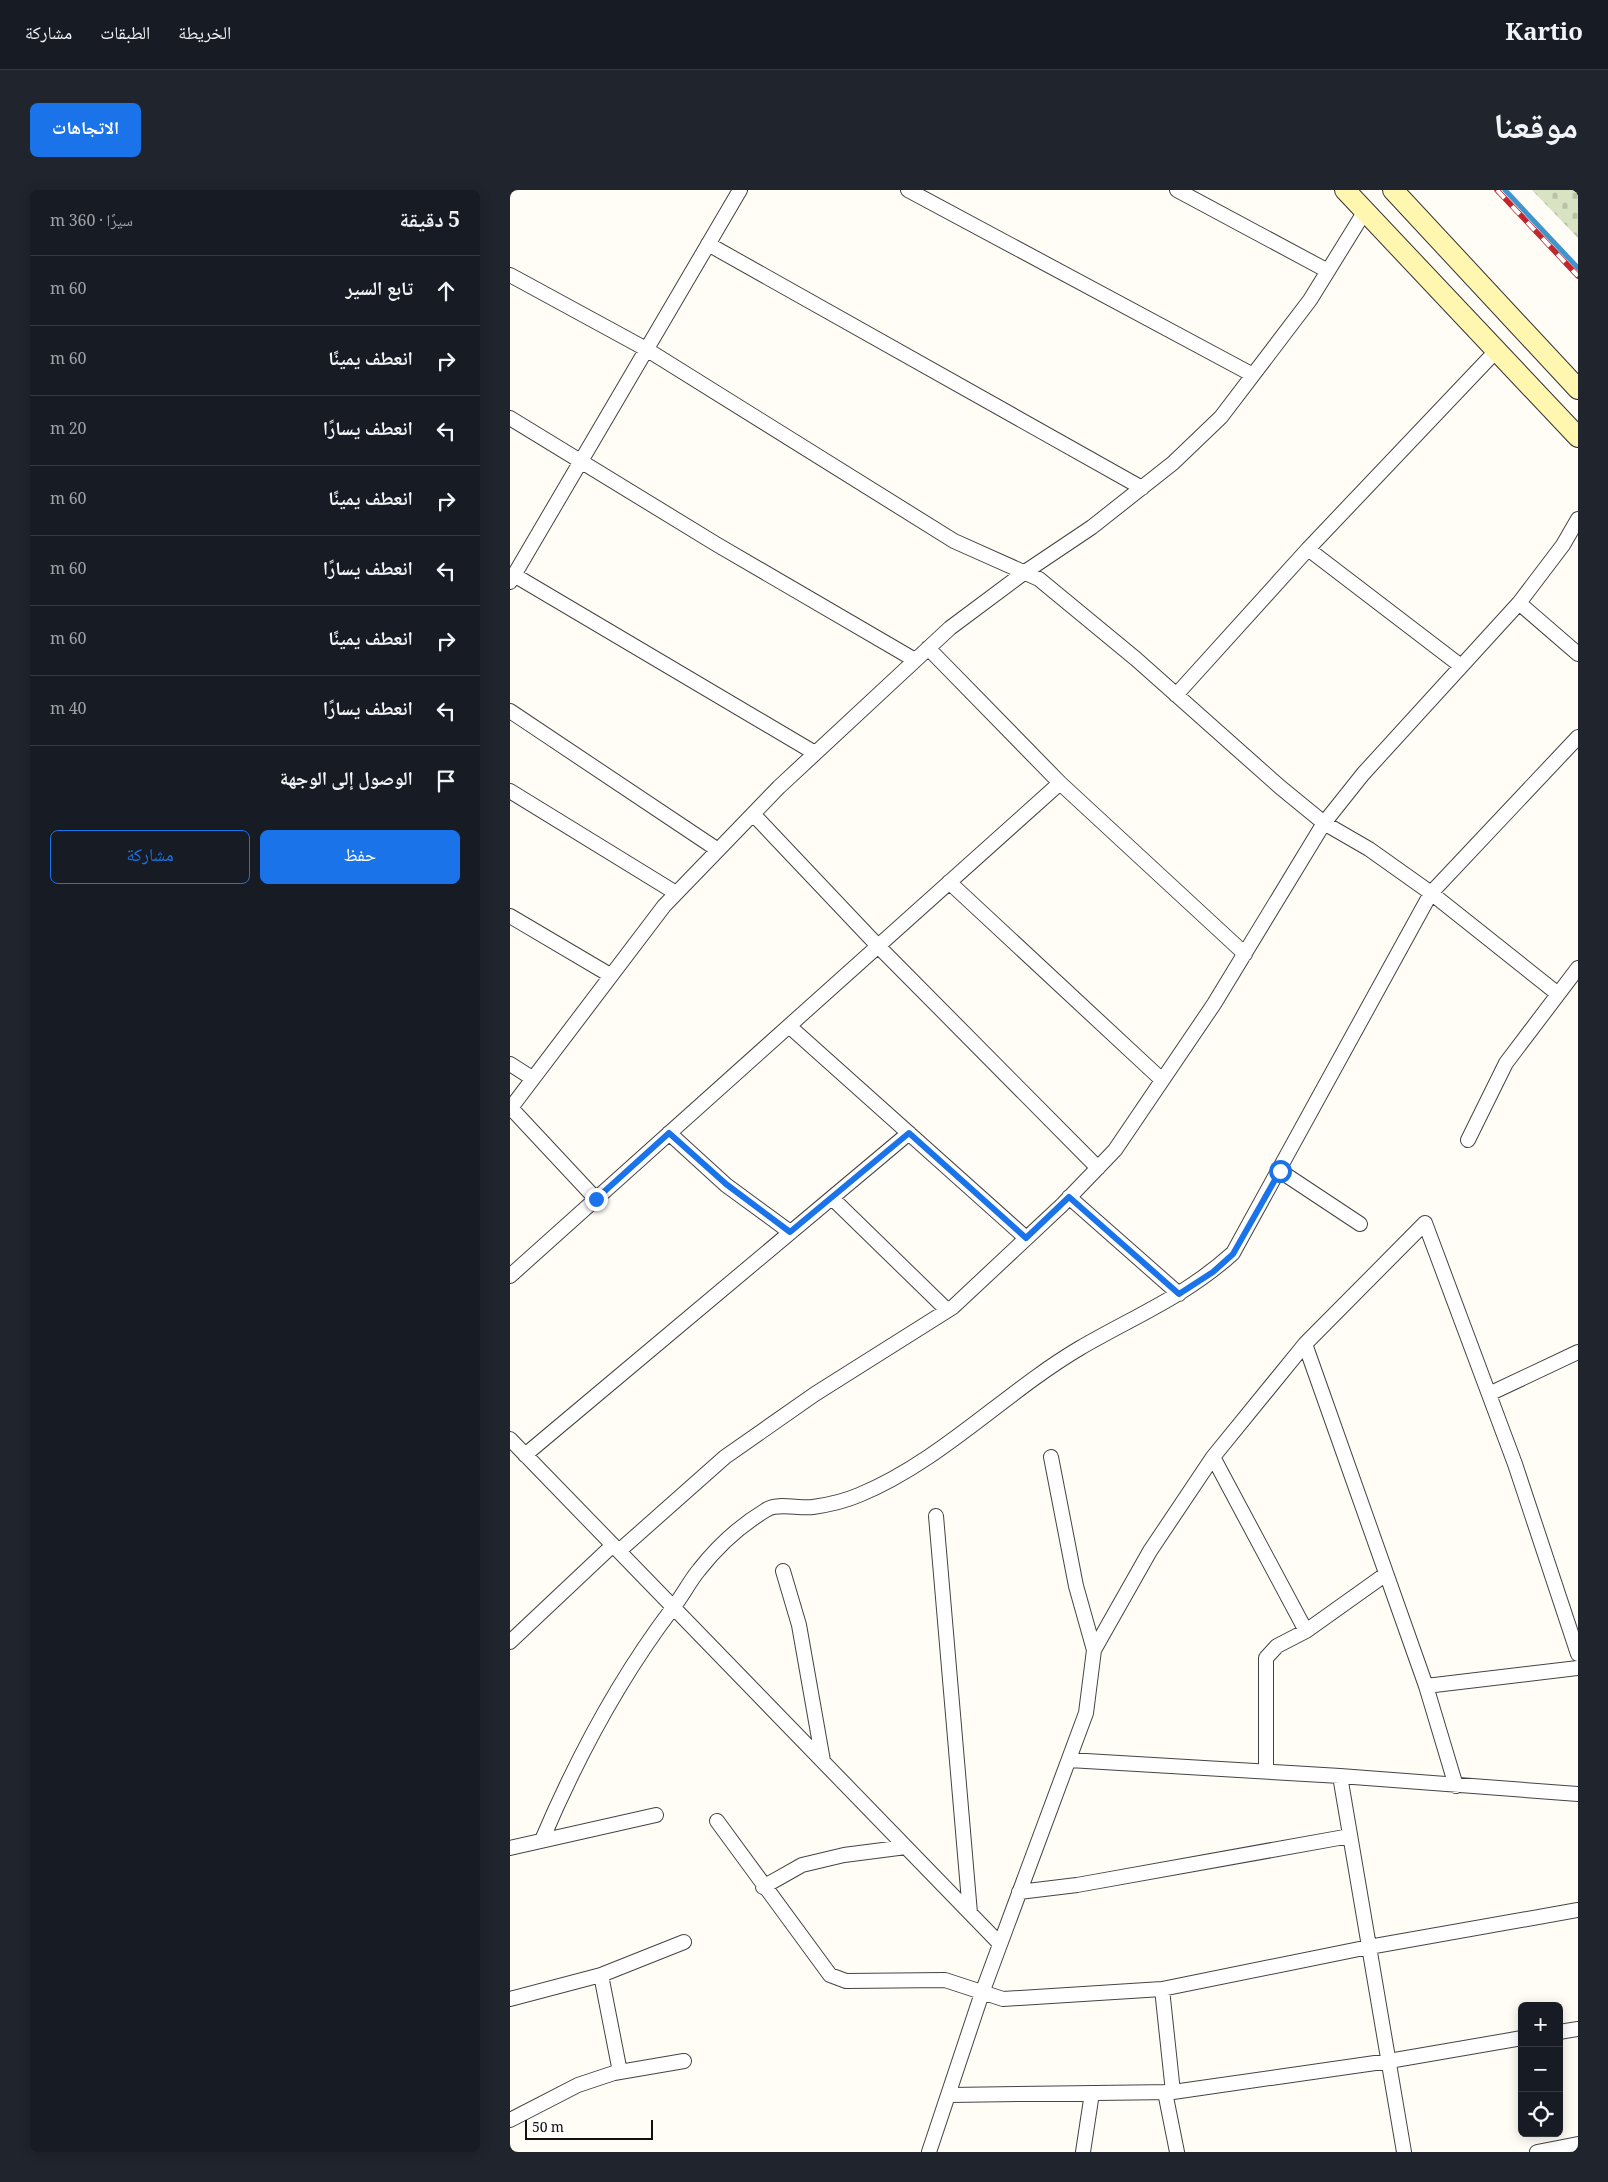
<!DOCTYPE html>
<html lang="ar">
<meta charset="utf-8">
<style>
:root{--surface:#171b24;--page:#20242c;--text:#f1f3f6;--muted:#9ea1a6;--line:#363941;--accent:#1a73e8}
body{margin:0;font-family:Georgia,"Noto Naskh Arabic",serif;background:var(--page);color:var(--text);direction:rtl}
.controls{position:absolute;right:15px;bottom:15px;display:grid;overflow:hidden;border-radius:8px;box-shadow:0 2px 12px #0003}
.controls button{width:45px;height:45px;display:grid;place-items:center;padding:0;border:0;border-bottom:1px solid var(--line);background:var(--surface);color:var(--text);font:25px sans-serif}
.scale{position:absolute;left:15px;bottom:12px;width:128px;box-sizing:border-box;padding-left:5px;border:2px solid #111;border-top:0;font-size:14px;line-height:18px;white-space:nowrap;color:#111;-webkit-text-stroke:4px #fff;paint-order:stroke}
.stop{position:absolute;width:15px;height:15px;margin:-11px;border:4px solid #1a73e8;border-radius:50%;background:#fff}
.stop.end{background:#1a73e8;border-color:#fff;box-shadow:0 1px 5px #0008}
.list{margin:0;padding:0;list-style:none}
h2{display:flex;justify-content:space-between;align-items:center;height:65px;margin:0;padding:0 20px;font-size:21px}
h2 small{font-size:16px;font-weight:400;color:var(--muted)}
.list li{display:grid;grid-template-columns:32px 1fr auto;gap:15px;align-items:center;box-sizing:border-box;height:70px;padding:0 20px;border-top:1px solid var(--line)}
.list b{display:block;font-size:19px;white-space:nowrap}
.list em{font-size:16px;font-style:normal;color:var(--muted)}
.actions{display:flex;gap:10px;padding:15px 20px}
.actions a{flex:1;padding:11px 0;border:1px solid var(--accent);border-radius:8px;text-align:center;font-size:18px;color:var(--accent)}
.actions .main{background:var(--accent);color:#fff}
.icon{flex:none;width:28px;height:28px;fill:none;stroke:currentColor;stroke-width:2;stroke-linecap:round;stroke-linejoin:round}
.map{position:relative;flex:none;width:1068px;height:1962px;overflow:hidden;direction:ltr;border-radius:8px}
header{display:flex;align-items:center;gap:30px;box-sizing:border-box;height:70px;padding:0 25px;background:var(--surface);border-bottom:1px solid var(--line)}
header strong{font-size:24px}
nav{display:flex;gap:28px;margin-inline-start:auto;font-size:18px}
.intro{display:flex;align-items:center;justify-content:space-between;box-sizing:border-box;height:120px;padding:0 30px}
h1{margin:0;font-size:35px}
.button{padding:12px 22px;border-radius:8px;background:var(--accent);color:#fff;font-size:18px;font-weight:700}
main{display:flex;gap:30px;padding:0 30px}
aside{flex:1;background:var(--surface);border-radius:8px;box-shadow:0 2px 12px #0003}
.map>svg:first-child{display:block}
</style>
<header>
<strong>Kartio</strong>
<nav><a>الخريطة</a><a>الطبقات</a><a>مشاركة</a></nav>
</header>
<div class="intro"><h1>موقعنا</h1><a class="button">الاتجاهات</a></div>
<main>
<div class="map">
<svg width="1068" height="1962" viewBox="0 0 1068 1962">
<defs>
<pattern id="cemetery-stones" width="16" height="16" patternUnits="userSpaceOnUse" patternTransform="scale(1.25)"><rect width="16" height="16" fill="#d9e3c4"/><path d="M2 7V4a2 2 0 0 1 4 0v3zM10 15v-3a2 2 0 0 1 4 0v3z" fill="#b9c2a7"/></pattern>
</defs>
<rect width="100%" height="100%" fill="#fffdf5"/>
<path fill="url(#cemetery-stones)" d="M1022,0H1068V48Z"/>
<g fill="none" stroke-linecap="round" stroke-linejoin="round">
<path stroke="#3f96cf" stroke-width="5" d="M995,0L1068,78"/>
<defs>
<path id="street" d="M398,0L743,185
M667,0L818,81
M198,54L632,298
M0,85L136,159L444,351L529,389L626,469L770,597L814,633L859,659L921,703L1048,804
M0,228L206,354L405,470
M798,359L951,476
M4,385L305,563
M0,392L230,0
M1009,413L1068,464
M418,458L550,593L735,764
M666,505L798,359L987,160
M0,521L208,660
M0,601L166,703
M243,624L368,756L588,978
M439,692L652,890
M0,726L100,785
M279,836L516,1048
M0,874L22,888
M1,918L86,1009
M0,919L154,716L269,597L440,438L515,382L582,337L663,273L711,227L800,110L855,21
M159,943L216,995L280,1042
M958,950L996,873L1068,778
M770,981L850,1034
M559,1007L669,1104
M322,1008L437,1120
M0,1086L550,593
M795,1154L916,1496L946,1596
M979,1204L1068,1162
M0,1249L490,1754
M15,1265L399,943
M541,1267L566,1396L584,1460
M703,1267L796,1441
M426,1326L460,1723
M109,1361L215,1267L305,1204L443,1117L552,1015L605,960L704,814L814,633L853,584L1009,413L1053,355L1068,329
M273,1381L289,1435L313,1571
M0,1452L103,1355
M916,1496L1068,1478
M559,1570L830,1586L1068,1604
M756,1581V1468L767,1456L796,1441L876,1384
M830,1586L894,1962
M207,1631L320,1785L336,1791L435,1790L493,1809L652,1799L859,1757L1068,1720
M32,1650C66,1570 109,1489 162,1419C172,1407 179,1392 189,1380C207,1357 231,1335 256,1320C267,1312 289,1319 303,1317C317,1315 335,1311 349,1305C431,1271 494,1203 570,1158C623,1127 676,1106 723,1063L921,703L1068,547
M0,1658L146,1625
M253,1697L292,1675L334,1665L396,1657
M509,1702L567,1695L840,1646
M652,1799L663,1902
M0,1809L91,1785
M1049,1842L1068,1839
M110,1882L91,1785L174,1752
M655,1902L667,1962
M440,1905L663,1902L879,1871L1012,1848
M0,1930L68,1895L104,1883L174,1871
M419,1962L472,1803L576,1523L584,1460L640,1361L703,1267L795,1154L915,1033L1005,1274L1068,1464
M573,1962L582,1903
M1027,1962L1068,1954"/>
<path id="secondary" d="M835,0L1068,247
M883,0L1068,199"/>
</defs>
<use href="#street" stroke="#444" stroke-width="16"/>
<use href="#secondary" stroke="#333" stroke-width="22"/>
<use href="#street" stroke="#fff" stroke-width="14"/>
<use href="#secondary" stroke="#fff6b0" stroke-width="20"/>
<defs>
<path id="rail" d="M987,0L1068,86"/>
</defs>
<use href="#rail" stroke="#c4262e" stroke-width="5.5"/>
<use href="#rail" stroke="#fff" stroke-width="4" stroke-dasharray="11" stroke-linecap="butt"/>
</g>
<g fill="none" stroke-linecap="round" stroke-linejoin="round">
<path stroke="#1a73e8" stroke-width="6" d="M86,1009L159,943L216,994L280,1042L399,943L516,1048L559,1007L669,1104L703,1082L723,1064L770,981"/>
</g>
</svg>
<div class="controls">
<button>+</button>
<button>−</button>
<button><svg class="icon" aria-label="locate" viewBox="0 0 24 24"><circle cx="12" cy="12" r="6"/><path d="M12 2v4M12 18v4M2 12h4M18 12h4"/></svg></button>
</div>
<div class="scale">50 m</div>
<div class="stop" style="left:770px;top:981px"></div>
<div class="stop end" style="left:86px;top:1009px"></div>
</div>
<aside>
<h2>5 دقيقة<small>سيرًا · 360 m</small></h2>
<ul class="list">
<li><svg class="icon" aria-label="ahead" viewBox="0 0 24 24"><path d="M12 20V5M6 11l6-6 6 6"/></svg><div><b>تابع السير</b></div><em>60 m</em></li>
<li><svg class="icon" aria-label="right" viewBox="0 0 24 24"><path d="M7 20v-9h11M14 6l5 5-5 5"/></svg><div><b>انعطف يمينًا</b></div><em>60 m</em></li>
<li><svg class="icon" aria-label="left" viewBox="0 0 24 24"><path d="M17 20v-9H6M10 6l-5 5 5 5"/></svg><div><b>انعطف يسارًا</b></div><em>20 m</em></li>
<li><svg class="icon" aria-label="right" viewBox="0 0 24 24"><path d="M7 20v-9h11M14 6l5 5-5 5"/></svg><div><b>انعطف يمينًا</b></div><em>60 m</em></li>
<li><svg class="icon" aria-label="left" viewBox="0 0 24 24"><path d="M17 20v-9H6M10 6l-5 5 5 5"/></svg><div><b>انعطف يسارًا</b></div><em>60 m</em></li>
<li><svg class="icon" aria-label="right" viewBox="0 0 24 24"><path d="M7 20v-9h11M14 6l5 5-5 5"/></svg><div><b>انعطف يمينًا</b></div><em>60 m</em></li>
<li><svg class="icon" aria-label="left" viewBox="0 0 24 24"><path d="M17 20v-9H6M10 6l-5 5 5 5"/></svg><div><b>انعطف يسارًا</b></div><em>40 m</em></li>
<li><svg class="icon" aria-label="arrive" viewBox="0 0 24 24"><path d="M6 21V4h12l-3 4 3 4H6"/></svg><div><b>الوصول إلى الوجهة</b></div></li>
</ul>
<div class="actions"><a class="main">حفظ</a><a>مشاركة</a></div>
</aside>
</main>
